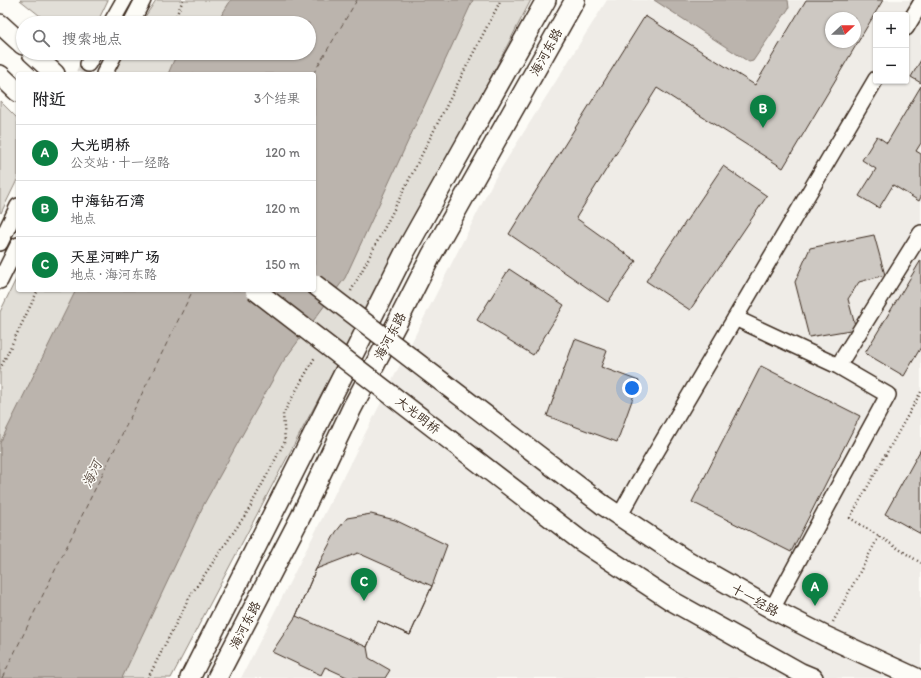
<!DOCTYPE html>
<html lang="zh">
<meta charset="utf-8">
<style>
:root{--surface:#fff;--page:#f2f2f2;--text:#202124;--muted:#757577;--line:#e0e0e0;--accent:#0b8043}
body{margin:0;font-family:Itim,"LXGW WenKai TC",sans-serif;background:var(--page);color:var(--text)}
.controls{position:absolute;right:12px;top:12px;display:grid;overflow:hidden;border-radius:4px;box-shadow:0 1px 3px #0004}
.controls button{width:36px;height:36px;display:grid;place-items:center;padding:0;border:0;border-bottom:1px solid var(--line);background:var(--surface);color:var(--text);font:20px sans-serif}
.compass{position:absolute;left:825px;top:12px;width:36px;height:36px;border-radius:50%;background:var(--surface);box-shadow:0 1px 3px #0004;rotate:68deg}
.you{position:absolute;left:632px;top:388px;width:14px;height:14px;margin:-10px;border:3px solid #fff;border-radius:50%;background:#1a73e8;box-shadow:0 0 0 6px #1a73e833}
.badge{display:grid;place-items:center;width:26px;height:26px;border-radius:50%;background:var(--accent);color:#fff;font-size:13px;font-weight:700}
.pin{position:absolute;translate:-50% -33px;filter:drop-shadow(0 1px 2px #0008)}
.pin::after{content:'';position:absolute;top:21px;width:14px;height:12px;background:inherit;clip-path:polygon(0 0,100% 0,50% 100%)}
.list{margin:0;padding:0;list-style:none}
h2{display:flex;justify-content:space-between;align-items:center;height:52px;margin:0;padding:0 16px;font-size:17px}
h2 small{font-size:13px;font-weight:400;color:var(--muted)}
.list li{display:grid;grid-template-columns:26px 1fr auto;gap:12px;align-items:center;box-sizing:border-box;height:56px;padding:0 16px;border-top:1px solid var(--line)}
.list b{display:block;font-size:15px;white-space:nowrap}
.list p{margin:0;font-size:13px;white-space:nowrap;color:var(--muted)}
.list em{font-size:13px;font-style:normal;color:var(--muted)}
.icon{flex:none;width:22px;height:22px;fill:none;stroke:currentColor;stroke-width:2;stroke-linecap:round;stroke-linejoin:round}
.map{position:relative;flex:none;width:921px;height:678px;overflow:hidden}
.search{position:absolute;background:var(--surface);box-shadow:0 1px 3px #0004;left:16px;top:16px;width:300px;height:44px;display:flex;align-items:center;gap:10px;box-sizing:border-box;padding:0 14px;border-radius:22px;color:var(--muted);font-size:15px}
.panel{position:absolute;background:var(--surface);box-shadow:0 1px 3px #0004;left:16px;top:72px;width:300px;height:220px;border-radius:4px}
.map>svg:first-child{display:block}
</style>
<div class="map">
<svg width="921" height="678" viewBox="0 0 921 678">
<rect width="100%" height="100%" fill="#fdfcf7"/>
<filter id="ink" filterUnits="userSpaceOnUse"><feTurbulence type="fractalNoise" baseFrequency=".025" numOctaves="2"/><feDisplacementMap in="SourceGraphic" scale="8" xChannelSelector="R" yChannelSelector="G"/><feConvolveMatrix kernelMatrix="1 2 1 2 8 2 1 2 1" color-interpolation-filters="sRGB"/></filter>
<g filter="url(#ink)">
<path fill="#efece7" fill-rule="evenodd" d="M607,0H921V678H241L495,178ZM876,15H906V81H876ZM831,18H855V42H831Z"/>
<path fill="#e1ded7" stroke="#8e847a" d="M20,0H108L97,23H49Z
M156,0H531L494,71L274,482L171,678H0V312L18,275V290H314V74H114L124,53H309V23H141Z
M0,101L18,119V178L1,213L0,212Z"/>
<path fill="#bbb4ad" stroke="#887d74" d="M231,0H473L345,278L282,363L204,504L122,678H0V443L76,290H314V74H168L174,60L182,53H309V23H215L219,19Z
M654,0H788L789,8L753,61L749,62Z"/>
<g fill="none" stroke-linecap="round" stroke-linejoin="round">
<path stroke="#615349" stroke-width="1" stroke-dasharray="5 4" stroke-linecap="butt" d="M313,74L357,0
M2,678L193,290"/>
</g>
<path fill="#cdc8c2" stroke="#3b2a1e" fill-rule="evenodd" d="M806,0H883L783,168L657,88L576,218L636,261L608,302L509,234L645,16L755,85ZM831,18H855V42H831Z
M921,60V83L911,77Z
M921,86V143L916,151L921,154V197L919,201L893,185L879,208L859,196L876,169L862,160L877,136L887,143Z
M723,166L767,196L690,310L646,281Z
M874,235L885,275L859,282L848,299L856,329L809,337L795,282L810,248Z
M921,260V347L904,376L865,353Z
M509,269L564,305L533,355L477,320Z
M575,339L607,351L601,367L639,381L617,442L547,416Z
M761,366L860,416L791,552L692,502Z
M921,449V534L885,514Z
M371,514L395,520L447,545L432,586L410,635L378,621L367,647L369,658L390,670L385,678H349L325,667L321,675L272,652L296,616L316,569L336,532L347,518Z
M358,553L432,586L410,635L378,621L367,647L296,616L316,569Z"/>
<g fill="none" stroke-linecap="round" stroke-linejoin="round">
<path stroke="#d6d2cc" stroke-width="15" stroke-dasharray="15 8" stroke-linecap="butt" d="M83,74L88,64"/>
<defs>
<path id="minor" d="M111,23L124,0
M131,23L143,0
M906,28L921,3
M88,64L94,53
M104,74L115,53
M0,243L18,206
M0,281L18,245
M735,318L838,366L888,395L772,609
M838,366L921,233
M619,517L635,488L876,79"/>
<path id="major" d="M0,24L23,45
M32,53L55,74
M0,75L18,92
M603,505L681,557L772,609L825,636L916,678
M581,541L672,601L801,673L813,678
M190,678L405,252L546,0
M217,678L301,516L352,408L398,321L431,256L575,0"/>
</defs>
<use href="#minor" stroke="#3b2a1e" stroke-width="18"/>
<use href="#major" stroke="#3b2a1e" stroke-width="22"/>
<path stroke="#3b2a1e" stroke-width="2.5" stroke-dasharray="1 3" stroke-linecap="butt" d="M173,23L183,0
M351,291C403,195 450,96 501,0
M0,369L38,290
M921,392L850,518L921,563
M833,622L879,536
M148,678L190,596L248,511L285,441L283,414L315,357"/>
<use href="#minor" stroke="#fdfcf7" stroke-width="15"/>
<use href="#major" stroke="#fdfcf7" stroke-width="19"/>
<defs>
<path id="major-bridge" d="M314,284L603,505
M255,290L581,541"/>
</defs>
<use href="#major-bridge" stroke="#3b2a1e" stroke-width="22" stroke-linecap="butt"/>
<use href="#major-bridge" stroke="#fdfcf7" stroke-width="19"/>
</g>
</g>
<g text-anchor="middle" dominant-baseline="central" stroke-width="3" stroke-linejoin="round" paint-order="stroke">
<g font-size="13" fill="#3b2a1e" stroke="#fdfcf7">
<text transform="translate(546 52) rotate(-61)">海河东路</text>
<text transform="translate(390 336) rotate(-62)">海河东路</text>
<text transform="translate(418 415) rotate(38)">大光明桥</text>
<text transform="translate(755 600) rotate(29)">十一经路</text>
<text transform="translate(245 625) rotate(-63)">海河东路</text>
</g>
<g font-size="14" font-style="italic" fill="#615349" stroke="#fdfcf7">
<text transform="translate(92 474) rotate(-64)">海河</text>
</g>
</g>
</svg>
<div class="controls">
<button>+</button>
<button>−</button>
</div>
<svg class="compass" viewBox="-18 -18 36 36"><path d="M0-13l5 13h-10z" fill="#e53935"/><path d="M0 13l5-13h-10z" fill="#757577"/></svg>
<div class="you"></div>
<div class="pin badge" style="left:815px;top:606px">A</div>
<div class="pin badge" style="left:763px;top:128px">B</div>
<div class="pin badge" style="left:364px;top:601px">C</div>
<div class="search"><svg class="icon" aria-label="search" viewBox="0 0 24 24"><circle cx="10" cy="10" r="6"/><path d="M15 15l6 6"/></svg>搜索地点</div>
<section class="panel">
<h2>附近<small>3个结果</small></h2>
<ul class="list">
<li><span class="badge">A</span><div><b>大光明桥</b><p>公交站 · 十一经路</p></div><em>120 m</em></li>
<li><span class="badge">B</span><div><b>中海钻石湾</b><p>地点</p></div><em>120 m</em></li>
<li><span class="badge">C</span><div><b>天星河畔广场</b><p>地点 · 海河东路</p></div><em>150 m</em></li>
</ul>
</section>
</div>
